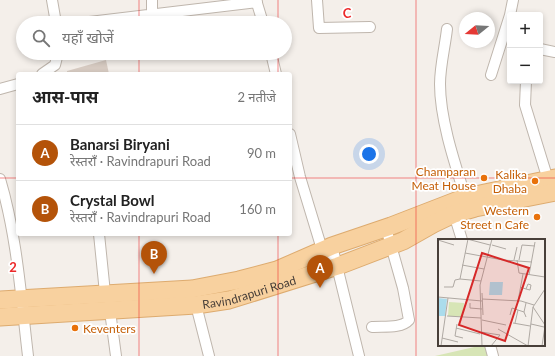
<!DOCTYPE html>
<html lang="hi">
<meta charset="utf-8">
<style>
:root{--surface:#fff;--page:#f6f6f6;--text:#222;--muted:#767676;--line:#e0e0e0;--accent:#b45309}
body{margin:0;font-family:Lato,"Noto Sans Devanagari",sans-serif;background:var(--page);color:var(--text)}
.controls{position:absolute;right:12px;top:12px;display:grid;overflow:hidden;border-radius:4px;box-shadow:0 2px 6px #0003}
.controls button{width:36px;height:36px;display:grid;place-items:center;padding:0;border:0;border-bottom:1px solid var(--line);background:var(--surface);color:var(--text);font:20px sans-serif}
.compass{position:absolute;left:459px;top:12px;width:36px;height:36px;border-radius:50%;background:var(--surface);box-shadow:0 2px 6px #0003;rotate:252deg}
.you{position:absolute;left:369px;top:154px;width:14px;height:14px;margin:-10px;border:3px solid #fff;border-radius:50%;background:#1a73e8;box-shadow:0 0 0 6px #1a73e833}
.badge{display:grid;place-items:center;width:26px;height:26px;border-radius:50%;background:var(--accent);color:#fff;font-size:13px;font-weight:700}
.pin{position:absolute;translate:-50% -33px;filter:drop-shadow(0 1px 2px #0008)}
.pin::after{content:'';position:absolute;top:21px;width:14px;height:12px;background:inherit;clip-path:polygon(0 0,100% 0,50% 100%)}
.list{margin:0;padding:0;list-style:none}
h2{display:flex;justify-content:space-between;align-items:center;height:52px;margin:0;padding:0 16px;font-size:17px}
h2 small{font-size:13px;font-weight:400;color:var(--muted)}
.list li{display:grid;grid-template-columns:26px 1fr auto;gap:12px;align-items:center;box-sizing:border-box;height:56px;padding:0 16px;border-top:1px solid var(--line)}
.list b{display:block;font-size:15px;white-space:nowrap}
.list p{margin:0;font-size:13px;white-space:nowrap;color:var(--muted)}
.list em{font-size:13px;font-style:normal;color:var(--muted)}
.icon{flex:none;width:22px;height:22px;fill:none;stroke:currentColor;stroke-width:2;stroke-linecap:round;stroke-linejoin:round}
.map{position:relative;flex:none;width:555px;height:356px;overflow:hidden}
.search{position:absolute;background:var(--surface);box-shadow:0 2px 6px #0003;left:16px;top:16px;width:276px;height:44px;display:flex;align-items:center;gap:10px;box-sizing:border-box;padding:0 14px;border-radius:22px;color:var(--muted);font-size:15px}
.panel{position:absolute;background:var(--surface);box-shadow:0 2px 6px #0003;left:16px;top:72px;width:276px;height:164px;border-radius:4px}
.map>svg:first-child{display:block}
</style>
<div class="map">
<svg width="555" height="356" viewBox="0 0 555 356">
<rect width="100%" height="100%" fill="#f4efea"/>
<path fill="#d7e5b6" d="M483,345H490L493,356H435Z"/>
<path fill="#d8ccc3" d="M106,60L109,74H67V71Z"/>
<g fill="none" stroke-linecap="round" stroke-linejoin="round">
<defs>
<path id="minor" d="M52,0L56,23
M152,0V15
M256,0L263,23
M317,0L319,28L370,27
M510,15L513,0
M81,23L257,2
M447,29C445,47 440,66 440,84C440,121 456,167 467,202
M540,49L555,52
M271,53L276,74
M42,74L55,65L58,53
M491,75L510,15
M526,81L525,105L549,183
M0,89L18,84
M290,134L300,177L328,269
M0,179C17,236 21,297 28,356
M454,214L462,240
M99,234L105,293
M332,246L359,356
M196,305L209,356
M110,311L116,356
M372,327C383,326 401,329 409,320L403,288L386,228
M490,345L493,356"/>
<g id="primary">
<path d="M0,300L192,289L239,280L277,270L332,246L391,226L466,197L555,178"/>
<path id="s1" d="M0,317L196,305L229,300L338,266L403,241L433,224L454,214L475,208L555,192"/>
</g>
</defs>
<use href="#minor" stroke="#bfb6ad" stroke-width="12"/>
<use href="#primary" stroke="#ddab6f" stroke-width="19"/>
<use href="#minor" stroke="#fff" stroke-width="10"/>
<use href="#primary" stroke="#f8d19f" stroke-width="17"/>
</g>
<path fill="none" stroke="#ec292a" stroke-width="1" stroke-opacity="0.55" d="M139,0V23M278,0V23M416,0V356M139,53V74M278,53V74M0,178H18M290,178H555M139,234V356M278,234V356"/>
<g fill="#e8710a" stroke="#fff" stroke-width="1.5">
<circle cx="484" cy="178" r="4"/>
<circle cx="535" cy="181" r="4"/>
<circle cx="537" cy="217" r="4"/>
<circle cx="75" cy="328" r="4"/>
</g>
<g text-anchor="middle" dominant-baseline="central" stroke-width="3.5" stroke-linejoin="round" paint-order="stroke">
<g font-size="12" fill="#c56008" stroke="#fff" text-anchor="end">
<text x="476" y="171">Champaran<tspan x="476" dy="14">Meat House</tspan></text>
<text x="527" y="174">Kalika<tspan x="527" dy="14">Dhaba</tspan></text>
<text x="529" y="210">Western<tspan x="529" dy="14">Street n Cafe</tspan></text>
<text x="83" y="328" text-anchor="start">Keventers</text>
</g>
<g font-size="12" fill="#483f39" stroke="#fff">
<text stroke="none"><textPath href="#s1" startOffset="251">Ravindrapuri Road</textPath></text>
</g>
</g>
<g transform="translate(438 239)">
<rect width="107" height="107" fill="#f4efea"/>
<path d="M11,63L26,64L25,78L10,77Z" fill="#d7e5b6"/>
<path d="M52,43H65L64,56H51ZM0,59L9,60L7,77H0Z" fill="#abdcec"/>
<path fill="none" stroke="#afa9a3" stroke-width="1" d="M29,0L52,6M30,0L22,40L43,42M0,1L16,6M54,6L68,10M27,14L65,21L94,23M76,21L79,8M79,21L81,34L107,38M81,21L84,6L97,7M24,26L46,30M91,36L97,3M6,48H15L17,41L22,40M82,48L88,50L92,51L93,46L90,45L88,50M44,54L45,76M0,58L44,62M44,60L83,62L96,66M80,62L85,35M32,64V69L44,70M88,64L86,73L88,78M95,68L107,86M72,76L74,69L86,73M9,77L43,79M44,81L68,86M75,84L92,87M77,84L80,71M19,85L17,97L25,99M93,85L106,88M18,89L42,95M60,90L90,107M43,93L62,96L53,107M4,99L20,103M3,107L10,59M44,107L42,46L54,0M90,107L95,68L107,50M104,107L107,87"/>
<path fill="#d62828" fill-opacity="0.15" stroke="#d62828" stroke-width="2" d="M44,14L91,29L67,102L21,86Z"/>
<rect width="107" height="107" fill="none" stroke="#483f39" stroke-width="2"/>
</g>
<g font-size="13" text-anchor="middle" font-weight="bold" fill="#ec292a" stroke="#fff" stroke-width="3.5" stroke-linejoin="round" paint-order="stroke">
<text x="347" y="18">C</text>
<text x="13" y="272">2</text>
</g>
</svg>
<div class="controls">
<button>+</button>
<button>−</button>
</div>
<svg class="compass" viewBox="-18 -18 36 36"><path d="M0-13l5 13h-10z" fill="#e53935"/><path d="M0 13l5-13h-10z" fill="#767676"/></svg>
<div class="you"></div>
<div class="pin badge" style="left:320px;top:288px">A</div>
<div class="pin badge" style="left:154px;top:274px">B</div>
<div class="search"><svg class="icon" aria-label="search" viewBox="0 0 24 24"><circle cx="10" cy="10" r="6"/><path d="M15 15l6 6"/></svg>यहाँ खोजें</div>
<section class="panel">
<h2>आस-पास<small>2 नतीजे</small></h2>
<ul class="list">
<li><span class="badge">A</span><div><b>Banarsi Biryani</b><p>रेस्तराँ · Ravindrapuri Road</p></div><em>90 m</em></li>
<li><span class="badge">B</span><div><b>Crystal Bowl</b><p>रेस्तराँ · Ravindrapuri Road</p></div><em>160 m</em></li>
</ul>
</section>
</div>
